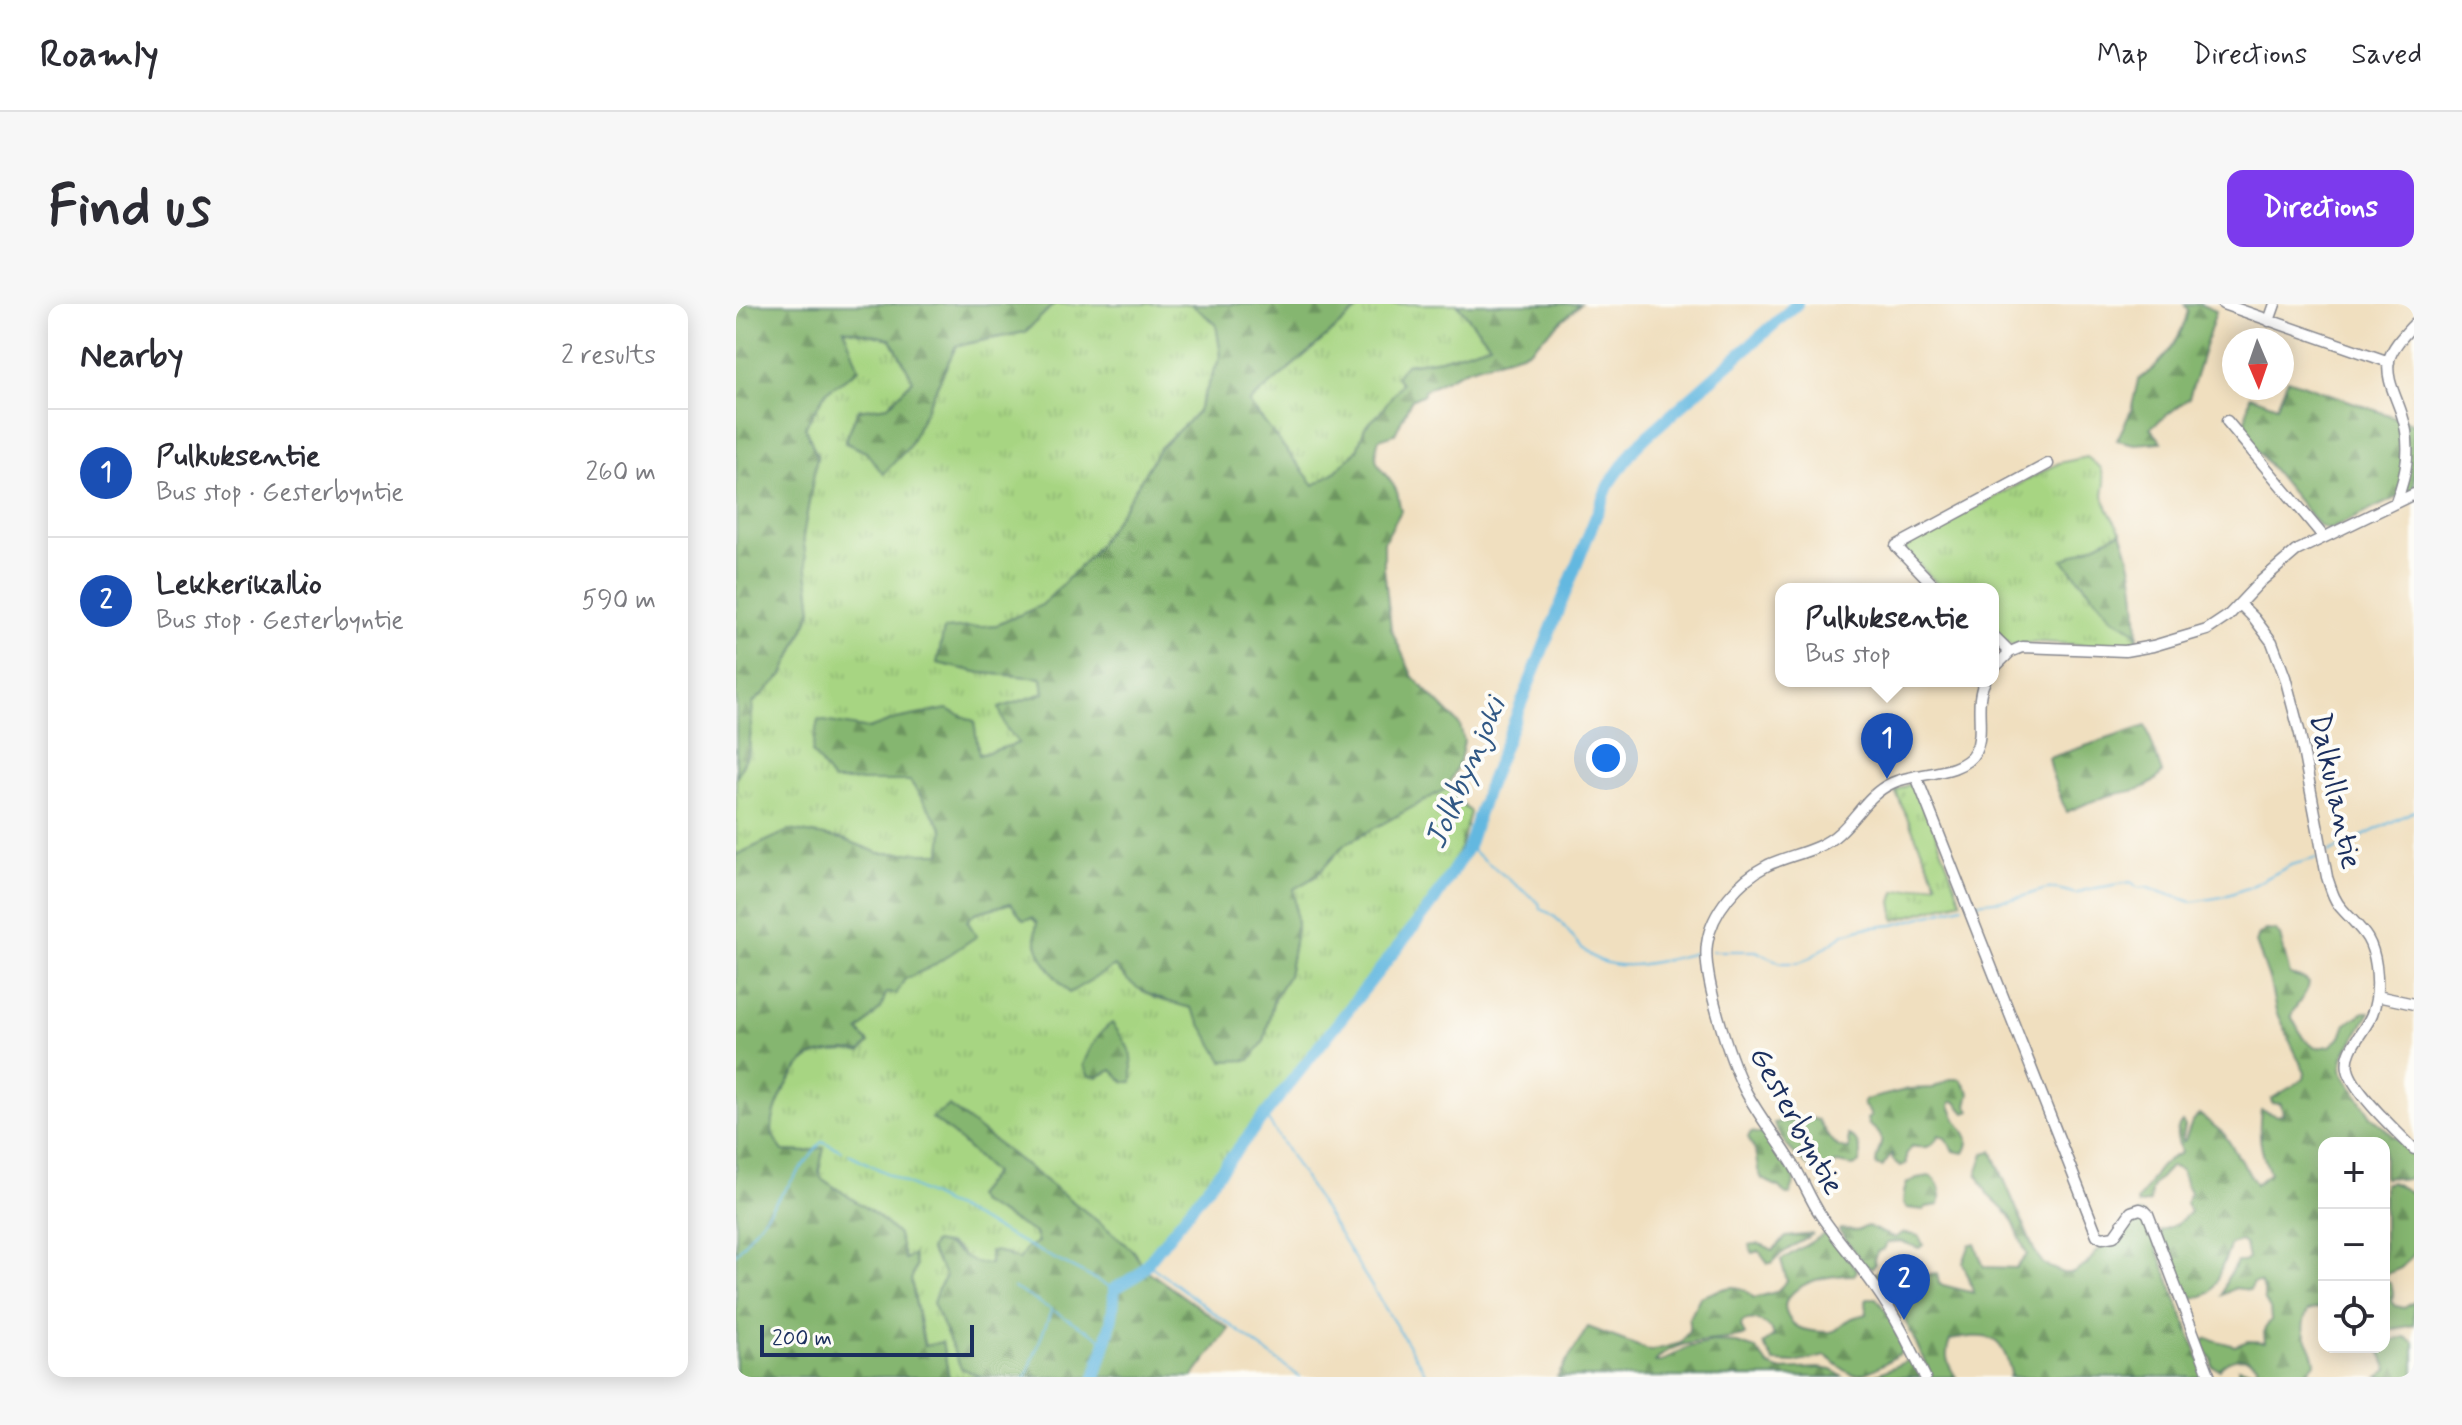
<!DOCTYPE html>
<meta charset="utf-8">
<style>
:root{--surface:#fff;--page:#f7f7f7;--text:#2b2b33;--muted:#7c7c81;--line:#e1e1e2;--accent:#7c3aed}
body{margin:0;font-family:Mynerve,sans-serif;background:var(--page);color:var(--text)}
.controls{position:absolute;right:24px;bottom:24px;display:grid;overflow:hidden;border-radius:16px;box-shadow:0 4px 20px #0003}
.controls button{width:72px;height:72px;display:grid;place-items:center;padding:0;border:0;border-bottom:2px solid var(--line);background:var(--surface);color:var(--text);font:40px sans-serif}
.compass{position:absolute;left:1486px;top:24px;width:72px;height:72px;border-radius:50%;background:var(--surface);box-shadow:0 4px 20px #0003;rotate:178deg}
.scale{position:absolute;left:24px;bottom:20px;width:214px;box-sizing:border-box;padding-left:8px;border:4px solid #1b2f5e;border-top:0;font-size:22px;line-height:28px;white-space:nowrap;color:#1b2f5e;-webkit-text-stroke:6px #fdfcf7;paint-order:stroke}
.you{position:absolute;left:870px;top:454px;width:28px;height:28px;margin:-20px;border:6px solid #fff;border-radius:50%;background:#1a73e8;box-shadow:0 0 0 12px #1a73e833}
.badge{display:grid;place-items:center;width:52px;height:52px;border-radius:50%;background:var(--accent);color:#fff;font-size:26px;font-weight:700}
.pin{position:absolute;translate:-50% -66px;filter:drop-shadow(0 2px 4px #0008)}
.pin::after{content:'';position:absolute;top:42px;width:28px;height:24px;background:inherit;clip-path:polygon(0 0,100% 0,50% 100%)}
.popup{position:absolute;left:1039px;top:279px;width:224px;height:104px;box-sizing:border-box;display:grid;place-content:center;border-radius:16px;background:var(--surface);filter:drop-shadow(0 2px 6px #0005);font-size:26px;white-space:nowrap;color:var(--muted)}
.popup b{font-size:30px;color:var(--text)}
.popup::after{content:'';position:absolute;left:50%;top:100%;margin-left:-16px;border:16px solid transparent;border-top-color:var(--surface)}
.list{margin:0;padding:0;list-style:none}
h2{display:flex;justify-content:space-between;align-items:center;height:104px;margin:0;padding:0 32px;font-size:34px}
h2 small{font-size:26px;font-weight:400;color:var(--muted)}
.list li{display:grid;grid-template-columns:52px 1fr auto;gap:24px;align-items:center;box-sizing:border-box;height:128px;padding:0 32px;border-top:2px solid var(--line)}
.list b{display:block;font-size:30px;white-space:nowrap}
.list p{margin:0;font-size:26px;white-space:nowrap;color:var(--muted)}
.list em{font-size:26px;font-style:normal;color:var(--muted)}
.icon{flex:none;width:44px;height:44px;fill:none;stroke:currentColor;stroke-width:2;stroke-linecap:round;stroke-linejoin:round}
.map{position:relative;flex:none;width:1678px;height:1073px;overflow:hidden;border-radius:16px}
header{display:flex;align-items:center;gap:48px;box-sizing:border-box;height:112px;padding:0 40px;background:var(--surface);border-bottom:2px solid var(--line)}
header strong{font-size:38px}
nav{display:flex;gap:44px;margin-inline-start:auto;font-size:28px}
.intro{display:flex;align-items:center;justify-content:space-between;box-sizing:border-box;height:192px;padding:0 48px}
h1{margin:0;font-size:56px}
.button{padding:20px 36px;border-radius:16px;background:var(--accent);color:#fff;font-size:28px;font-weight:700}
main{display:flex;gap:48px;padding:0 48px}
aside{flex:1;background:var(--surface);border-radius:16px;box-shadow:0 4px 20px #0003}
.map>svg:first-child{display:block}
</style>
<header>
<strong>Roamly</strong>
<nav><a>Map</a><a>Directions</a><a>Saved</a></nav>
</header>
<div class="intro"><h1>Find us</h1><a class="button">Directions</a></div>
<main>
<aside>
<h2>Nearby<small>2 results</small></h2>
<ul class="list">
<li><span class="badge" style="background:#1a4fb4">1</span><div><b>Pulkuksentie</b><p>Bus stop · Gesterbyntie</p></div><em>260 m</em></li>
<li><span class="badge" style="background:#1a4fb4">2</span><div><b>Lekkerikallio</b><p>Bus stop · Gesterbyntie</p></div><em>590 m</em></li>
</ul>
</aside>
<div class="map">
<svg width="1678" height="1073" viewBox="0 0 1678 1073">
<defs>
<pattern id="grass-tufts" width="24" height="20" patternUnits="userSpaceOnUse" patternTransform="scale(2)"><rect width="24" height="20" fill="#a7d582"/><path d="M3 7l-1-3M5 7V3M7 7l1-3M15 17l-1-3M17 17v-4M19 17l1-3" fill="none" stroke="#8fb773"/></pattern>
<pattern id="forest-firs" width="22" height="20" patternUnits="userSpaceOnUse" patternTransform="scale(2)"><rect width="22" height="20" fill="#85b670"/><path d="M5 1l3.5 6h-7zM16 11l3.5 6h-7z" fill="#6c945f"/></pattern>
</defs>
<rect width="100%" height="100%" fill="#fdfcf7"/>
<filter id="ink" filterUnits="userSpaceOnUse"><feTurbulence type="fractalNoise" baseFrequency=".0125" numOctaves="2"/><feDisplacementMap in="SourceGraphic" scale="16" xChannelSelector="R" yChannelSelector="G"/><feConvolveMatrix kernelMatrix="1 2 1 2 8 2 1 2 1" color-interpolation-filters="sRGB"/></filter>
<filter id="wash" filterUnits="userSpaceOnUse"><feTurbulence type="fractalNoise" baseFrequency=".006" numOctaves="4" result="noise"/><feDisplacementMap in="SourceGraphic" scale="32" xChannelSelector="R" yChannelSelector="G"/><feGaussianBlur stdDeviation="1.8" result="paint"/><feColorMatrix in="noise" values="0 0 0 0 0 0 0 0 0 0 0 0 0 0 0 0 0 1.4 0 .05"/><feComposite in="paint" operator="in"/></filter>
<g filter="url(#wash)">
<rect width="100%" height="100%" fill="#f0dfbf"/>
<path fill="url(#grass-tufts)" stroke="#618270" stroke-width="2" d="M318,0H455L480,20L485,51L461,109L424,144L390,200L355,251L307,301L261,321L208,326L202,359L245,369L306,374L308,389L270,424L283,439L243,451L160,415L133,425L90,418L174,477L207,525L205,550L143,549L107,535L0,551V474L13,447L17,399L47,371L76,307L67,232L81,152L69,123L90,88L123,65L107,25L155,35L177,76L152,103L122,106L109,139L130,148L172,144L220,42L289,28Z
M628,0H721L754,40L705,55L670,60L666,79L643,110L629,123L621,146L599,168L578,181L513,99Z
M1351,153L1365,164L1369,179L1367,191L1372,206L1385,228L1327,256L1378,315L1398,326L1403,340L1358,342L1305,338L1275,341L1257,328V285H1206L1166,243L1323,159Z
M1180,477L1225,597L1159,616L1156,598L1159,588L1201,579L1159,487Z
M711,484L734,508L724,544L700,591L517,818L409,965L397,947L368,922L213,802L196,814L218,831L258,869L239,892L243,898L299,929L302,939L283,956L264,948H254L255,960H241L228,954L222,945L212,940L197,939L194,947L211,972L201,987L225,1064L246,1073H213L206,1039L189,1043L175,976L180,962L176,951L169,956L143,913L85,874L71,848L47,847C44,842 38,836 37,831C31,812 57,762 75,753C88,747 111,746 125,748L123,728L127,721L145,704L150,689L169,675L195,663L240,632L231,616L239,609L275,599L287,616L296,614L365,669L379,662L418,694L455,704L466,721L528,737L538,694L552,672L561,622L558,585L580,572L608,541Z"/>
<path fill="url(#forest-firs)" stroke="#507267" stroke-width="2" d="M0,0H318L289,28L220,42L172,144L147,170L130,148L109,138L122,106L152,102L177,76L155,35L108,25L123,65L90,88L69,123L81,152L67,232L76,306L47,371L17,399L13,447L0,474Z
M455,0H628L513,99L578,181L599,168L621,146L629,123L643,110L665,79L660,73L670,60L705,55L754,40L721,0H844L792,47L731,65L688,86V90L675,96L659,130L643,135C632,165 652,166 661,188C663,194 663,201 665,207L648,238V264L655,325L677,373L724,421L728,437L724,456L711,484L608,541L580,572L558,585L561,622L552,672L538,694L528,737L514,756L487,757L455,704C426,696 397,689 379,662L333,689C318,672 293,644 301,619L296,614L287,616L275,599L239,609L231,617L241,632L195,663L169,675L160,690L150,689L145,704L123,727L133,739L125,748C111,746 88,747 74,753C57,762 31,812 37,831C39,836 44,843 47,847L70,848L88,843L83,867L85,874L143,913L162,931L169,955L177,951L180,962L175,976L188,1042L206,1038L213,1073H0V551L54,526L107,535L143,549H205L207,525L174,477H97L76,448L82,416L133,425L160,415L211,405L238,417L243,451L283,439L270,424L263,404L308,389L306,374L245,369L201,359L208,325L261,321L306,301L355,251L390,200L424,144L461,109L485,51L480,20Z
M1448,0H1463L1480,7L1453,94L1414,124L1426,138L1399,140L1381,136L1395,107L1402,76C1425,62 1447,33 1452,6Z
M1552,75L1678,120V185L1593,226L1583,222L1507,129L1514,92L1541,102Z
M1385,228C1399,262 1401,298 1402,334L1398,326L1378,315L1327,256Z
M1410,422L1426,469C1411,487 1400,486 1380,490C1363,493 1346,502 1330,508L1317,473L1313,454Z
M1530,626L1540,627L1544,632L1554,671L1568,675L1573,679C1572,691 1559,700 1555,712L1567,734L1579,744L1594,742L1605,733L1610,720L1628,708H1634L1607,753L1605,766L1635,812L1678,850V873L1666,876L1655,873L1648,874V839H1588V1005L1583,1004L1572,1007C1559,1032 1577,1036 1579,1059L1570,1069L1571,1073H1505L1502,1064L1519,1067L1522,1062C1510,1050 1493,1053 1483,1065L1476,1062V1055L1467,1044L1466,1038L1471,1034L1499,1042L1512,1037L1529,1038L1528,1026L1535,1016L1534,1005L1528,995V986L1524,979H1518L1514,986L1499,984L1486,991L1491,975L1501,958H1507L1512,955L1509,940L1505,937L1494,940C1493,948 1491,951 1488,958C1476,982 1484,993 1450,994L1434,958L1424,927L1441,920L1454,908L1450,899L1455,888L1450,882L1445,866L1435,862L1418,880L1415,886L1414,898L1402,901L1401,897C1418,877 1417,861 1445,849C1443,836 1436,830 1446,818L1449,822L1446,838L1449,836L1456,818L1463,810L1488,830L1520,880L1534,869C1524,847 1522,830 1525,806L1542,812L1547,810L1545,800L1536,799L1535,795L1568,775L1569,769L1540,708L1534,678L1520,638L1523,631Z
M376,719C394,744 397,746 396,778H388L376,766L362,773L353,772L347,761C354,744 361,729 376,719Z
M1214,775H1224L1234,789L1231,802L1234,807L1229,809L1219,797L1215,798L1214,802C1217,808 1219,815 1223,820C1231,831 1236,836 1228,849L1218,847L1209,834L1203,831C1196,844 1190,845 1175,842L1170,851V860L1164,862L1157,856L1156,850L1146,863L1140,861C1140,841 1156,836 1133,821L1131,815L1135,812L1132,806L1127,801L1129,796L1173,785L1197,784Z
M213,802L368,922L397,947L409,965L493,1025L457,1073H246L225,1064L197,999L201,987L210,972L194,946L198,938C228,942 223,960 254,960V947L264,948L283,956L290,944L302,938L299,929L243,898L239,892L258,869L218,831L196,814Z
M1073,814L1082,816C1091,828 1096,846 1113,845L1112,831C1123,835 1125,848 1124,859L1117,862L1101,859L1088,864L1080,860L1076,865C1060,854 1045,837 1038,819C1050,816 1061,818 1073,814Z
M1015,828L1032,831L1054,862L1059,877L1054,891H1050L1043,883L1026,875L1022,866L1019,847L1012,833Z
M1256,847L1298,946L1308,961L1327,969H1337L1350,961L1361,947L1376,937L1395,912L1404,909L1408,910L1470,1073H1273L1275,1069C1265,1028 1252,1030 1214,1036C1208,1051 1211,1060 1220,1073H1196L1166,1010L1138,971L1142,967L1151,965C1157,968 1162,974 1168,975C1179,977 1190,969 1201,969L1203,980L1238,989L1227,959L1234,940H1239L1248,963L1280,964L1291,951L1275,913L1252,891L1241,870L1248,849Z
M1194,872C1205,879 1206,889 1203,901L1190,903L1188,906L1171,904L1167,899L1168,888L1171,879L1181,874Z
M1655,878L1678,890V950L1665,964L1651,970L1649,977L1655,980L1658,992L1656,997L1660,1002L1668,1004L1678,998V1021L1648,1027V880Z
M1131,922L1158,934L1167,929L1183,932L1187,941L1183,944L1164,937L1151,939L1148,945L1141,948L1138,956L1139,960L1136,964L1130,962L1103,927L1104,925L1121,927Z
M1092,928L1121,967L1118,971C1096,971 1071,974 1054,991C1043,1003 1053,1021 1067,1025C1073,1027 1085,1028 1092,1028C1102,1028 1105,1020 1113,1016C1118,1012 1125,1012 1131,1010L1130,997L1132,994H1140L1156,1016L1166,1045L1165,1049C1153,1056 1131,1073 1117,1070C1107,1067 1099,1058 1090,1052L1058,1059L1038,1058L1027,1040L1038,1032L1036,1026C1028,1018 1017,1012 1006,1018L1005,1023L1009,1031C981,1041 940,1031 919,1058H925L952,1043L977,1038L1001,1039L1020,1045L1033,1062L1043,1066L1083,1064L1096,1066L1107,1073H821L852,1023L915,1047L945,1039L953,1026V1015L964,993C986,986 1000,974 1018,994L1040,988L1051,977L1045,956Z
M1077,930L1045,950L1036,959H1032L1023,947L1016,949L1013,941C1023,938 1029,942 1037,946L1050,933Z
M1669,1033L1678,1038V1073H1642L1652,1066L1644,1047L1658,1036Z
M1175,1055L1184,1073H1135Z"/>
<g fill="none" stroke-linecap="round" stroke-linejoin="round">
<path stroke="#63b8e0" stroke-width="2" d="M732,543L803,599L805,605C825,613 831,628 845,643C874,676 927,656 964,648
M1592,549L1678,507
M1236,600C1249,597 1263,597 1276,595C1308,589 1304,578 1340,590L1349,586L1395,578L1403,584L1409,583L1456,598L1486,593L1514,583L1555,561L1581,554
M976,647H1020L1045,659H1061L1074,654L1108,630L1128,624L1158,621L1226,602
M529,811L692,1073
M113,850L378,985
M0,950L86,837L106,847
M411,959L564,1073
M278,984L370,1037
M290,1073L315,1007"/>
<path stroke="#63b8e0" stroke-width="12" d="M359,1073C368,1044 379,1015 378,985L402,971L696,600L732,543L751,485L872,182L898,145L911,132L1061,0"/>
</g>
</g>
<g filter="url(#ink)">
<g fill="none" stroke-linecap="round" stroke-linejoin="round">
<defs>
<path id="minor" d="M1487,0L1653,58
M1533,17L1539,0
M1491,117L1587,232
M1660,198C1671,169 1676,141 1666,111C1661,94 1649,75 1653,56C1656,43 1669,30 1678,20
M1201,285L1160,242L1312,160
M1504,300L1518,314L1536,338L1549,373L1564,430L1591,573C1595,585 1598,597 1607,606C1625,626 1636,632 1640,662C1642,678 1642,695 1636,710C1629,728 1608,745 1612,765C1616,786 1662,829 1678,845
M1257,331L1274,348
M1257,365L1274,348L1286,343L1389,347L1417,342L1471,326L1492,312L1524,278L1560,247L1678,190
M1180,472L1361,931L1366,934L1378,932L1395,908L1404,905L1409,907L1412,910L1474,1073
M1641,692L1678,700
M1189,1073C1174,1042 1159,1011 1139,983C1122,958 1101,936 1084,910C1073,893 1066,874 1055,857C1040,833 1022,811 1009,786C994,756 966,672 971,640C975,608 1004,575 1032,561C1056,550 1084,547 1103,529C1122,512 1132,490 1156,479C1179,468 1226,472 1239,448C1250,427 1237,400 1249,377"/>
</defs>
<use href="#minor" stroke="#86878e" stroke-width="13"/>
<use href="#minor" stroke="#fff" stroke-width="10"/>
</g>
</g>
<g text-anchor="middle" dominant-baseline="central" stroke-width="8" stroke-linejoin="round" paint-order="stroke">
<g font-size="30" fill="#1b2f5e" stroke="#fdfcf7">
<text transform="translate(1599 487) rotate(78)">Dalkullantie</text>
<text transform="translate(1060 817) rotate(61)">Gesterbyntie</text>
</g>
<g font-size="32" font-style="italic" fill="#315885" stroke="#fdfcf7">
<text transform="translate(730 469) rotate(-67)">Jolkbynjoki</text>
</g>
</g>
</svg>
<div class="controls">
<button>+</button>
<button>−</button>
<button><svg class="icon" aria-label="locate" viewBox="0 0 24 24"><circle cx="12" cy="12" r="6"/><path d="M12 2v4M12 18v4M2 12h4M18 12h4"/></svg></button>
</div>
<svg class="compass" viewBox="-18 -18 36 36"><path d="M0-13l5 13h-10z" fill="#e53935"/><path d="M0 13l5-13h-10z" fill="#7c7c81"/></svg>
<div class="scale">200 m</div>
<div class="you"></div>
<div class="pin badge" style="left:1151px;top:475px;background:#1a4fb4">1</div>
<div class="popup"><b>Pulkuksentie</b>Bus stop</div>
<div class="pin badge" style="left:1168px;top:1016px;background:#1a4fb4">2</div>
</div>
</main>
